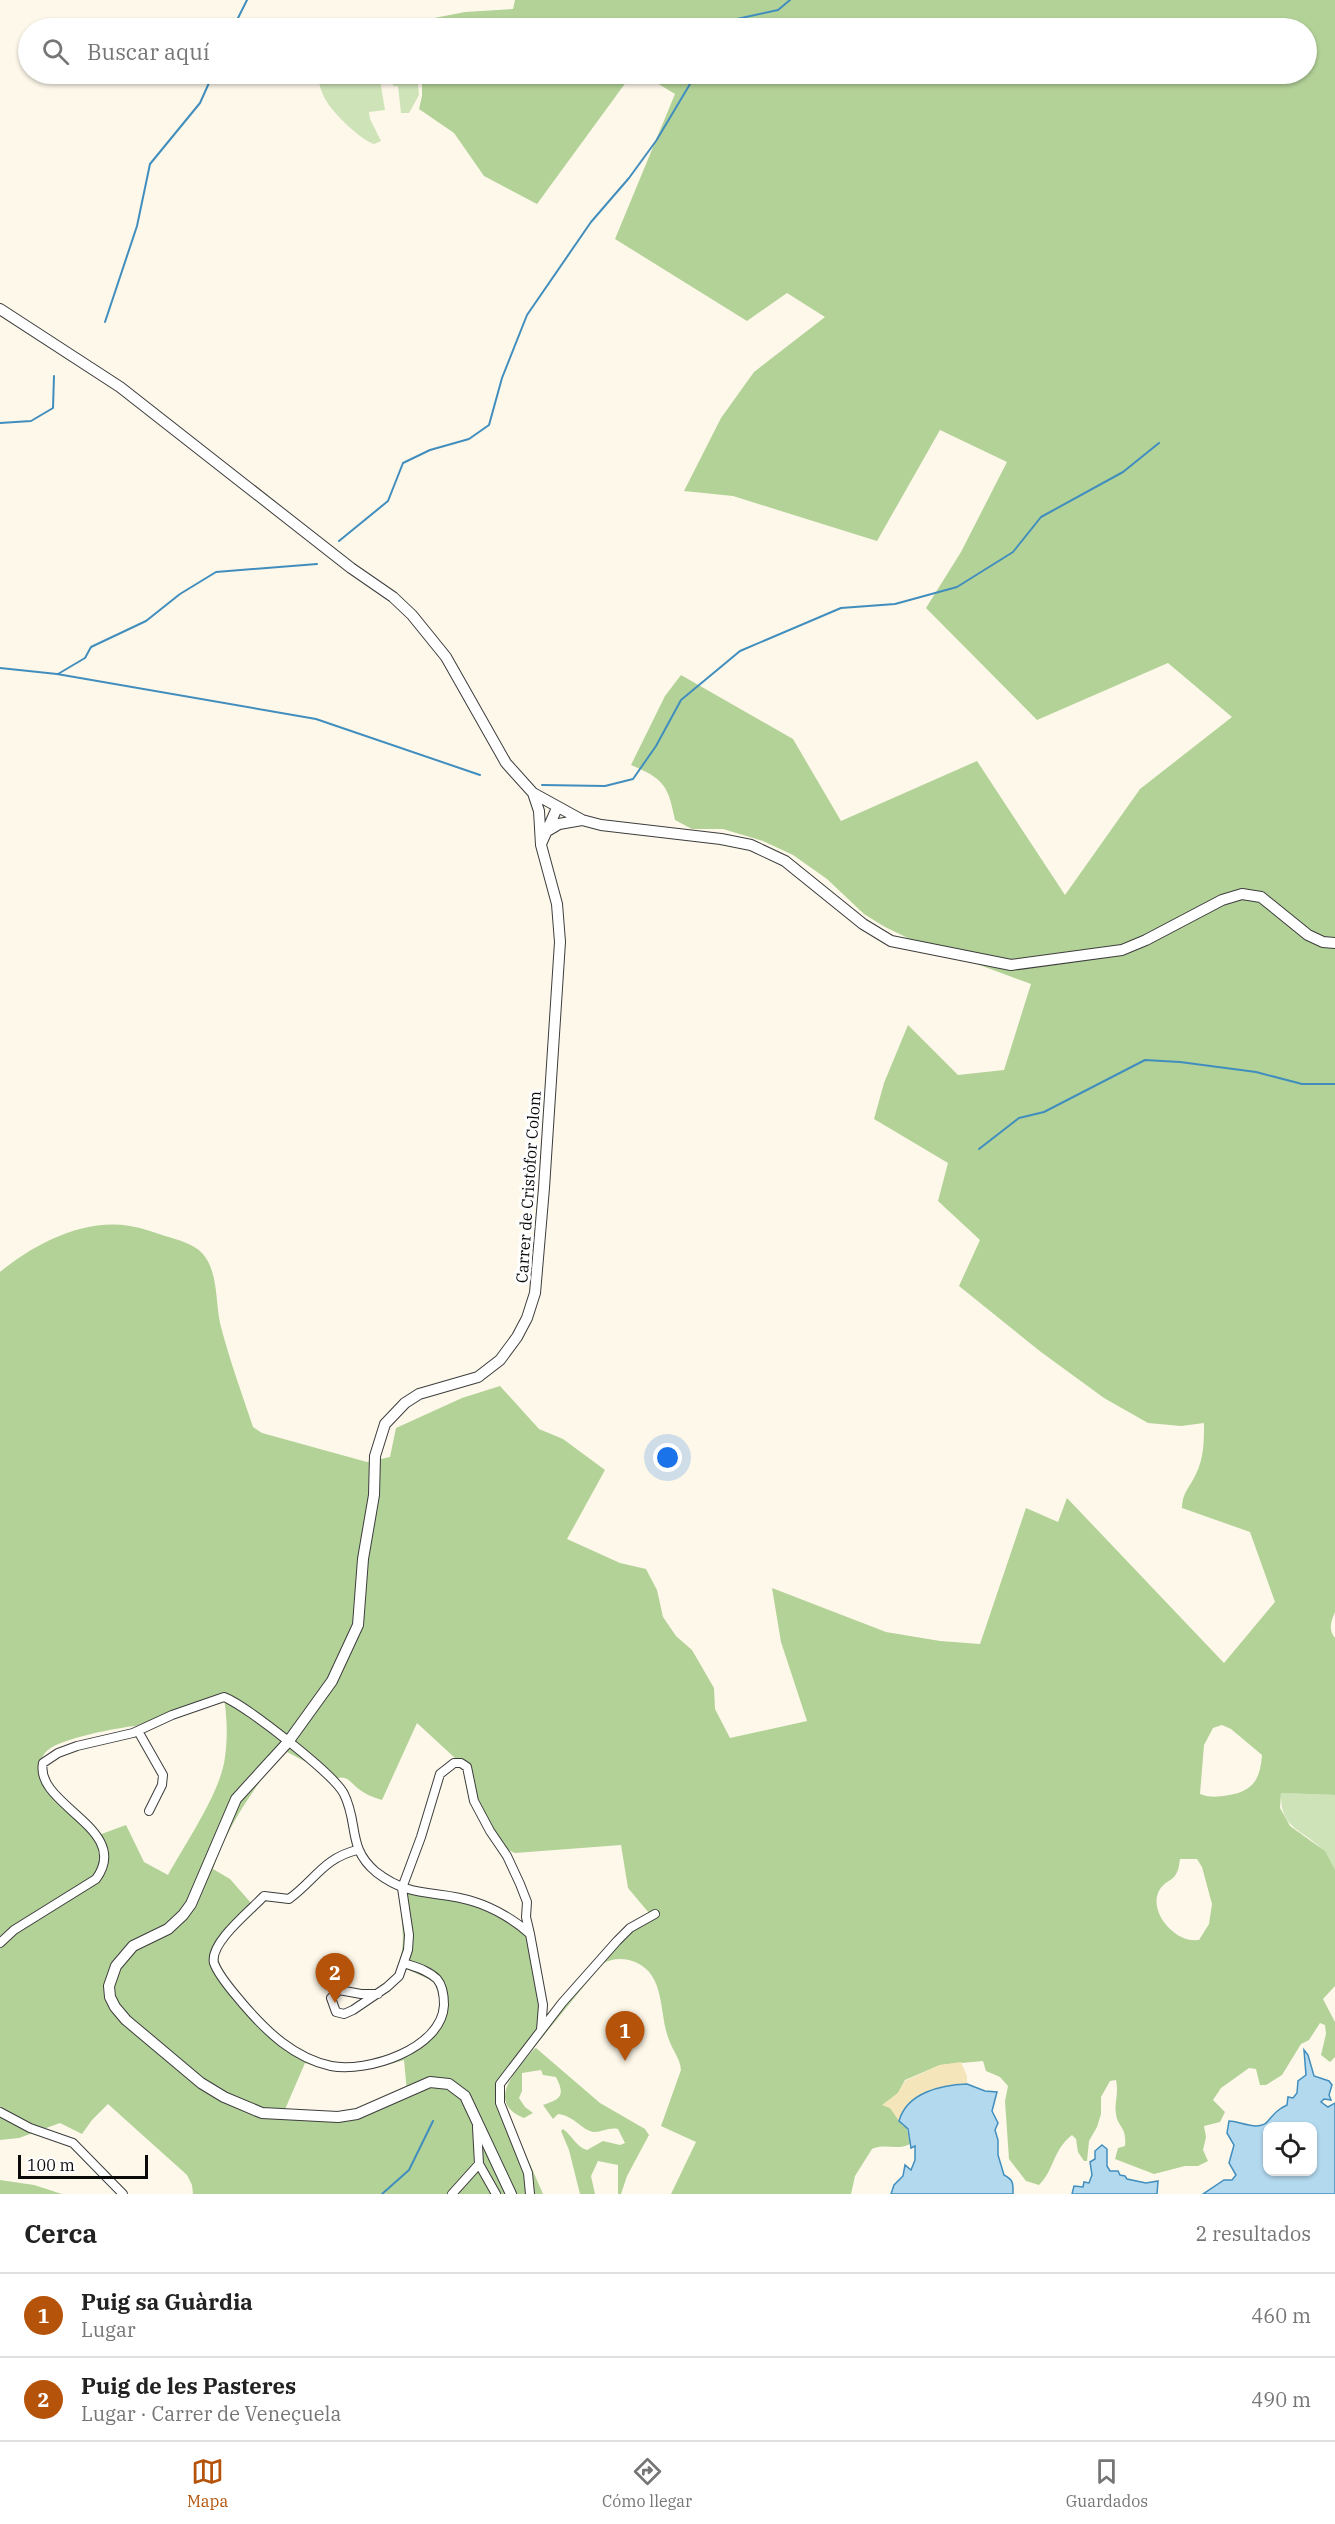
<!DOCTYPE html>
<html lang="es">
<meta charset="utf-8">
<style>
:root{--surface:#fff;--page:#f2f2f2;--text:#222;--muted:#767676;--line:#e0e0e0;--accent:#b45309}
body{margin:0;font-family:"IBM Plex Serif",serif;background:var(--page);color:var(--text)}
.controls{position:absolute;right:18px;bottom:18px;display:grid;overflow:hidden;border-radius:12px;box-shadow:0 2px 4px #0004}
.controls button{width:54px;height:54px;display:grid;place-items:center;padding:0;border:0;border-bottom:2px solid var(--line);background:var(--surface);color:var(--text);font:30px sans-serif}
.scale{position:absolute;left:18px;bottom:15px;width:130px;box-sizing:border-box;padding-left:6px;border:3px solid #0a0a0a;border-top:0;font-size:16px;line-height:21px;white-space:nowrap;color:#0a0a0a;-webkit-text-stroke:4px #fff;paint-order:stroke}
.you{position:absolute;left:668px;top:1458px;width:21px;height:21px;margin:-15px;border:4px solid #fff;border-radius:50%;background:#1a73e8;box-shadow:0 0 0 9px #1a73e833}
.badge{display:grid;place-items:center;width:39px;height:39px;border-radius:50%;background:var(--accent);color:#fff;font-size:20px;font-weight:700}
.pin{position:absolute;translate:-50% -50px;filter:drop-shadow(0 2px 3px #0008)}
.pin::after{content:'';position:absolute;top:32px;width:21px;height:18px;background:inherit;clip-path:polygon(0 0,100% 0,50% 100%)}
.list{margin:0;padding:0;list-style:none}
h2{display:flex;justify-content:space-between;align-items:center;height:78px;margin:0;padding:0 24px;font-size:26px}
h2 small{font-size:20px;font-weight:400;color:var(--muted)}
.list li{display:grid;grid-template-columns:39px 1fr auto;gap:18px;align-items:center;box-sizing:border-box;height:84px;padding:0 24px;border-top:2px solid var(--line)}
.list b{display:block;font-size:22px;white-space:nowrap}
.list p{margin:0;font-size:20px;white-space:nowrap;color:var(--muted)}
.list em{font-size:20px;font-style:normal;color:var(--muted)}
.icon{flex:none;width:33px;height:33px;fill:none;stroke:currentColor;stroke-width:2;stroke-linecap:round;stroke-linejoin:round}
.map{position:relative;flex:none;width:1335px;height:2194px;overflow:hidden}
.search{position:absolute;background:var(--surface);box-shadow:0 2px 4px #0004;left:18px;right:18px;top:18px;height:66px;display:flex;align-items:center;gap:15px;box-sizing:border-box;padding:0 21px;border-radius:33px;color:var(--muted);font-size:22px}
.sheet{height:246px;background:var(--surface)}
nav{display:flex;justify-content:space-around;align-items:center;box-sizing:border-box;height:84px;border-top:2px solid var(--line);background:var(--surface);font-size:16px;color:var(--muted)}
nav a{display:grid;justify-items:center;gap:3px}
nav .on{color:var(--accent)}
.map>svg:first-child{display:block}
</style>
<div class="map">
<svg width="1335" height="2194" viewBox="0 0 1335 2194">
<rect width="100%" height="100%" fill="#fdf8e9"/>
<path fill="#cee3b7" d="M317,74H379L385,110L369,112L370,119L381,141L374,144C361,140 334,114 327,102C321,93 319,83 317,74Z
M394,74H417L419,95L409,113H401L398,86H393Z
M1281,1793L1335,1795V1870C1329,1865 1329,1856 1323,1850C1302,1828 1280,1830 1281,1793Z"/>
<path fill="#b3d298" fill-rule="evenodd" d="M515,0H1335V1612C1331,1622 1328,1629 1335,1638V1795L1281,1793L1280,1808L1290,1826L1325,1851L1335,1870V1986L1323,1999L1335,2022V2057L1330,2062L1321,2055L1326,2034L1325,2025L1320,2023L1309,2040L1301,2044L1282,2075L1266,2085H1260L1256,2069L1249,2068L1221,2088L1213,2100L1225,2112L1220,2122L1204,2126L1206,2137L1203,2150L1208,2161L1198,2166H1185L1154,2174L1115,2159L1118,2148L1125,2146C1127,2126 1118,2128 1116,2114C1114,2103 1119,2094 1116,2080L1110,2081L1101,2097V2114L1097,2127L1089,2141L1087,2161H1084L1078,2152L1076,2139L1072,2135C1052,2151 1055,2169 1039,2185L1026,2181L1009,2159L1005,2101L1008,2086L1000,2077L986,2071L983,2061L940,2065L905,2080L898,2093L883,2105L890,2107L903,2126L906,2125L910,2144C897,2151 885,2143 872,2149L855,2176L851,2194H671L696,2142L661,2126L681,2070C680,2058 673,2051 669,2040C658,2012 667,1970 629,1960C620,1958 610,1959 602,1964L505,2083L502,2095L506,2109L543,2194H193L192,2185L187,2175L108,2104L92,2120L82,2134L60,2123L19,2138L0,2140V1272C34,1244 84,1218 130,1226C142,1228 153,1232 165,1236C176,1239 194,1244 202,1253C219,1271 215,1304 221,1327C230,1361 242,1394 253,1427L262,1433L367,1462L390,1457L396,1428L462,1398L500,1386L539,1429L563,1439L605,1470L567,1539L620,1563L646,1569L657,1590L663,1617L676,1636L692,1650L714,1688L715,1709L730,1738L807,1721L781,1642L772,1588L886,1632L940,1641L980,1644L1026,1508L1058,1522L1067,1498L1224,1663L1275,1602L1250,1532L1182,1508C1182,1493 1190,1487 1196,1474C1204,1457 1204,1441 1204,1423L1181,1426L1148,1423L1104,1398L1041,1352L959,1286L980,1240L938,1201L948,1163L874,1119L884,1083L908,1025L958,1075L1004,1070L1031,984L912,940L885,927L864,914L827,879L793,855L763,841L723,829H692L675,820C668,785 664,779 631,765L665,696L681,675L793,739L841,821L977,761L1065,895L1140,789L1232,717L1168,663L1037,720L926,608L961,552L1007,462L940,430L877,541L733,496L684,491L721,418L754,372L825,317L787,293L747,321L615,239L675,94L642,74H1306V28H420L419,21L465,12L513,9ZM223,1692C227,1714 228,1735 225,1757C221,1792 185,1844 168,1875L144,1862L126,1825L96,1836L44,1781L39,1762C42,1758 44,1753 48,1750C60,1739 119,1727 136,1726ZM417,1723L455,1758L465,1774L496,1845L515,1853L621,1845L628,1888L649,1913L624,1927L547,2014L534,1936L464,1895L413,1888L403,1883C395,1911 410,1935 398,1965L435,1982C439,1992 442,2002 439,2013C428,2050 362,2070 329,2061C295,2052 270,2028 248,2003C235,1988 219,1972 217,1952L224,1942L257,1910L230,1879L213,1869C228,1825 252,1791 280,1755L287,1752L308,1763L329,1782C349,1771 348,1783 363,1792C369,1796 376,1798 382,1800ZM1222,1725L1231,1729L1262,1755C1260,1780 1253,1791 1229,1795C1217,1797 1211,1798 1200,1794L1204,1745L1213,1728ZM1180,1859H1197L1202,1867L1212,1904L1209,1924L1199,1940C1187,1941 1178,1937 1169,1928C1159,1918 1152,1902 1160,1889C1164,1883 1170,1881 1174,1877C1179,1871 1179,1865 1180,1859ZM404,2060L407,2092L338,2117L283,2114L305,2063C348,2077 362,2072 404,2060Z
M422,74H632L537,204L484,176L454,133L419,109L422,96Z
M536,2048L600,2103L645,2129L649,2135L627,2176L621,2194H618V2165L598,2161L591,2176L595,2194H580L569,2150L561,2131L563,2129C572,2135 576,2147 587,2150L603,2141L620,2145L625,2143L618,2129C609,2127 603,2132 594,2132C581,2130 575,2116 558,2114L553,2119L543,2105C562,2099 565,2095 556,2077L543,2075L541,2070L522,2073V2091L519,2098L525,2107L533,2113L524,2118C484,2102 517,2069 534,2049Z
M0,2180L34,2185L62,2194H0Z"/>
<path fill="#f4e6ba" d="M961,2062L967,2076V2084C942,2085 907,2092 899,2121L890,2108L882,2105L898,2093L905,2081L940,2065Z"/>
<path fill="#b3d9ef" stroke="#418ebe" stroke-width="1.5" fill-rule="evenodd" d="M1304,2050L1308,2055L1314,2076L1329,2081L1332,2085L1329,2095L1331,2100L1324,2099L1321,2102L1328,2107L1335,2103V2194H1203L1224,2180H1232L1236,2175L1229,2163L1234,2145L1227,2133L1229,2121C1240,2121 1259,2132 1268,2121C1274,2114 1278,2109 1287,2105L1288,2097L1293,2098L1297,2093L1298,2081L1306,2075ZM1268,2126H1312V2172H1268Z
M967,2084L985,2091L997,2092L992,2111L998,2123L995,2130L998,2140V2155L1004,2175C1014,2180 1013,2184 1013,2194H891L894,2185L903,2176L905,2165L911,2170L915,2160V2146L911,2148L908,2129L899,2121C907,2092 942,2085 967,2084Z
M1102,2145L1107,2149V2166L1110,2171H1118L1120,2175L1125,2176L1127,2179L1146,2183L1158,2181L1157,2194H1072L1074,2186L1083,2187L1084,2182L1089,2183L1092,2175L1090,2162L1095,2159V2151Z"/>
<g fill="none" stroke-linecap="round" stroke-linejoin="round">
<path stroke="#418ebe" stroke-width="2" d="M233,28L247,0
M729,28L737,19L778,10L790,0
M105,322L137,226L150,164L200,103L213,74
M0,423L31,421L53,408L54,376
M339,541L388,501L403,463L430,450L469,439L489,425L502,378L527,315L591,222L629,178L656,141L696,74
M0,668L57,674L316,719L480,775
M58,674L85,658L91,647L146,621L180,594L216,572L317,564
M542,785L605,786L633,779L656,746L681,700L740,651L841,608L895,604L957,587L1013,552L1041,517L1123,472L1159,443
M979,1149L1019,1118L1044,1112L1145,1060L1180,1062L1256,1072L1302,1084H1335
M382,2194L409,2170L433,2121"/>
<defs>
<path id="minor" d="M138,1731L163,1775L162,1785L149,1811
M357,1850C324,1858 315,1880 289,1899L264,1896C251,1910 209,1943 214,1963C219,1977 234,1993 243,2004C267,2032 294,2058 331,2066C367,2073 442,2049 444,2005C444,1996 443,1986 437,1979C428,1970 415,1967 404,1963
M0,1943L14,1930L96,1879C133,1829 34,1805 43,1763L58,1753L77,1746L133,1733L172,1715L224,1697C245,1705 334,1774 344,1794C359,1824 347,1848 376,1872C412,1900 437,1889 475,1902C494,1908 516,1921 530,1934L543,2005L541,2030
M378,1994H361L339,1990L331,1998L336,2012L344,2014L353,2010L387,1987L399,1976L408,1950L409,1935L402,1888L421,1837L440,1774L454,1763H461L467,1767L474,1801L490,1831L507,1856L520,1884L527,1902L526,1917L530,1934
M0,2112L30,2128L73,2143L123,2194
M477,2127L479,2164L496,2194
M452,2194L479,2164
M530,2194L528,2173L500,2103V2084L562,2003L617,1941L630,1928L655,1914"/>
<path id="tertiary" d="M0,309L120,387L351,568L393,597L412,615L446,657L506,763L533,793L539,811L541,845L557,904L560,942L544,1188L535,1293L527,1318L517,1337L500,1360L478,1377L419,1394L405,1403L385,1424L375,1456L374,1495L363,1559L358,1625L332,1681L288,1742L236,1799L191,1904L183,1915L168,1929L133,1946L116,1966L109,1986L110,1997L115,2007L126,2020L201,2083L224,2097L262,2113L338,2117L357,2114L430,2082L449,2084L465,2096L511,2194
M533,793L582,820L601,825L721,839L751,845L785,861L863,924L891,941L1011,965L1122,950L1146,940L1222,900L1242,894L1261,897L1308,935L1323,942L1335,943
M549,830L559,824L582,820
M541,844L557,808"/>
</defs>
<use href="#minor" stroke="#3d3d3d" stroke-width="10"/>
<use href="#tertiary" stroke="#3d3d3d" stroke-width="12"/>
<use href="#minor" stroke="#fff" stroke-width="8"/>
<use href="#tertiary" stroke="#fff" stroke-width="10"/>
</g>
<g text-anchor="middle" dominant-baseline="central" stroke-width="6" stroke-linejoin="round" paint-order="stroke">
<g font-size="16" fill="#0a0a0a" stroke="#fff">
<text transform="translate(528 1187) rotate(-86)">Carrer de Cristòfor Colom</text>
</g>
</g>
</svg>
<div class="controls">
<button><svg class="icon" aria-label="locate" viewBox="0 0 24 24"><circle cx="12" cy="12" r="6"/><path d="M12 2v4M12 18v4M2 12h4M18 12h4"/></svg></button>
</div>
<div class="scale">100 m</div>
<div class="you"></div>
<div class="pin badge" style="left:625px;top:2061px">1</div>
<div class="pin badge" style="left:335px;top:2003px">2</div>
<div class="search"><svg class="icon" aria-label="search" viewBox="0 0 24 24"><circle cx="10" cy="10" r="6"/><path d="M15 15l6 6"/></svg>Buscar aquí</div>
</div>
<section class="sheet">
<h2>Cerca<small>2 resultados</small></h2>
<ul class="list">
<li><span class="badge">1</span><div><b>Puig sa Guàrdia</b><p>Lugar</p></div><em>460 m</em></li>
<li><span class="badge">2</span><div><b>Puig de les Pasteres</b><p>Lugar · Carrer de Veneçuela</p></div><em>490 m</em></li>
</ul>
</section>
<nav>
<a class="on"><svg class="icon" aria-label="map" viewBox="0 0 24 24"><path d="M3 6l6-2 6 2 6-2v14l-6 2-6-2-6 2zM9 4v14M15 6v14"/></svg>Mapa</a>
<a><svg class="icon" aria-label="directions" viewBox="0 0 24 24"><path d="M12 3l9 9-9 9-9-9zM9 14v-3h6M13 9l2 2-2 2"/></svg>Cómo llegar</a>
<a><svg class="icon" aria-label="saved" viewBox="0 0 24 24"><path d="M7 4h10v16l-5-4-5 4z"/></svg>Guardados</a>
</nav>
